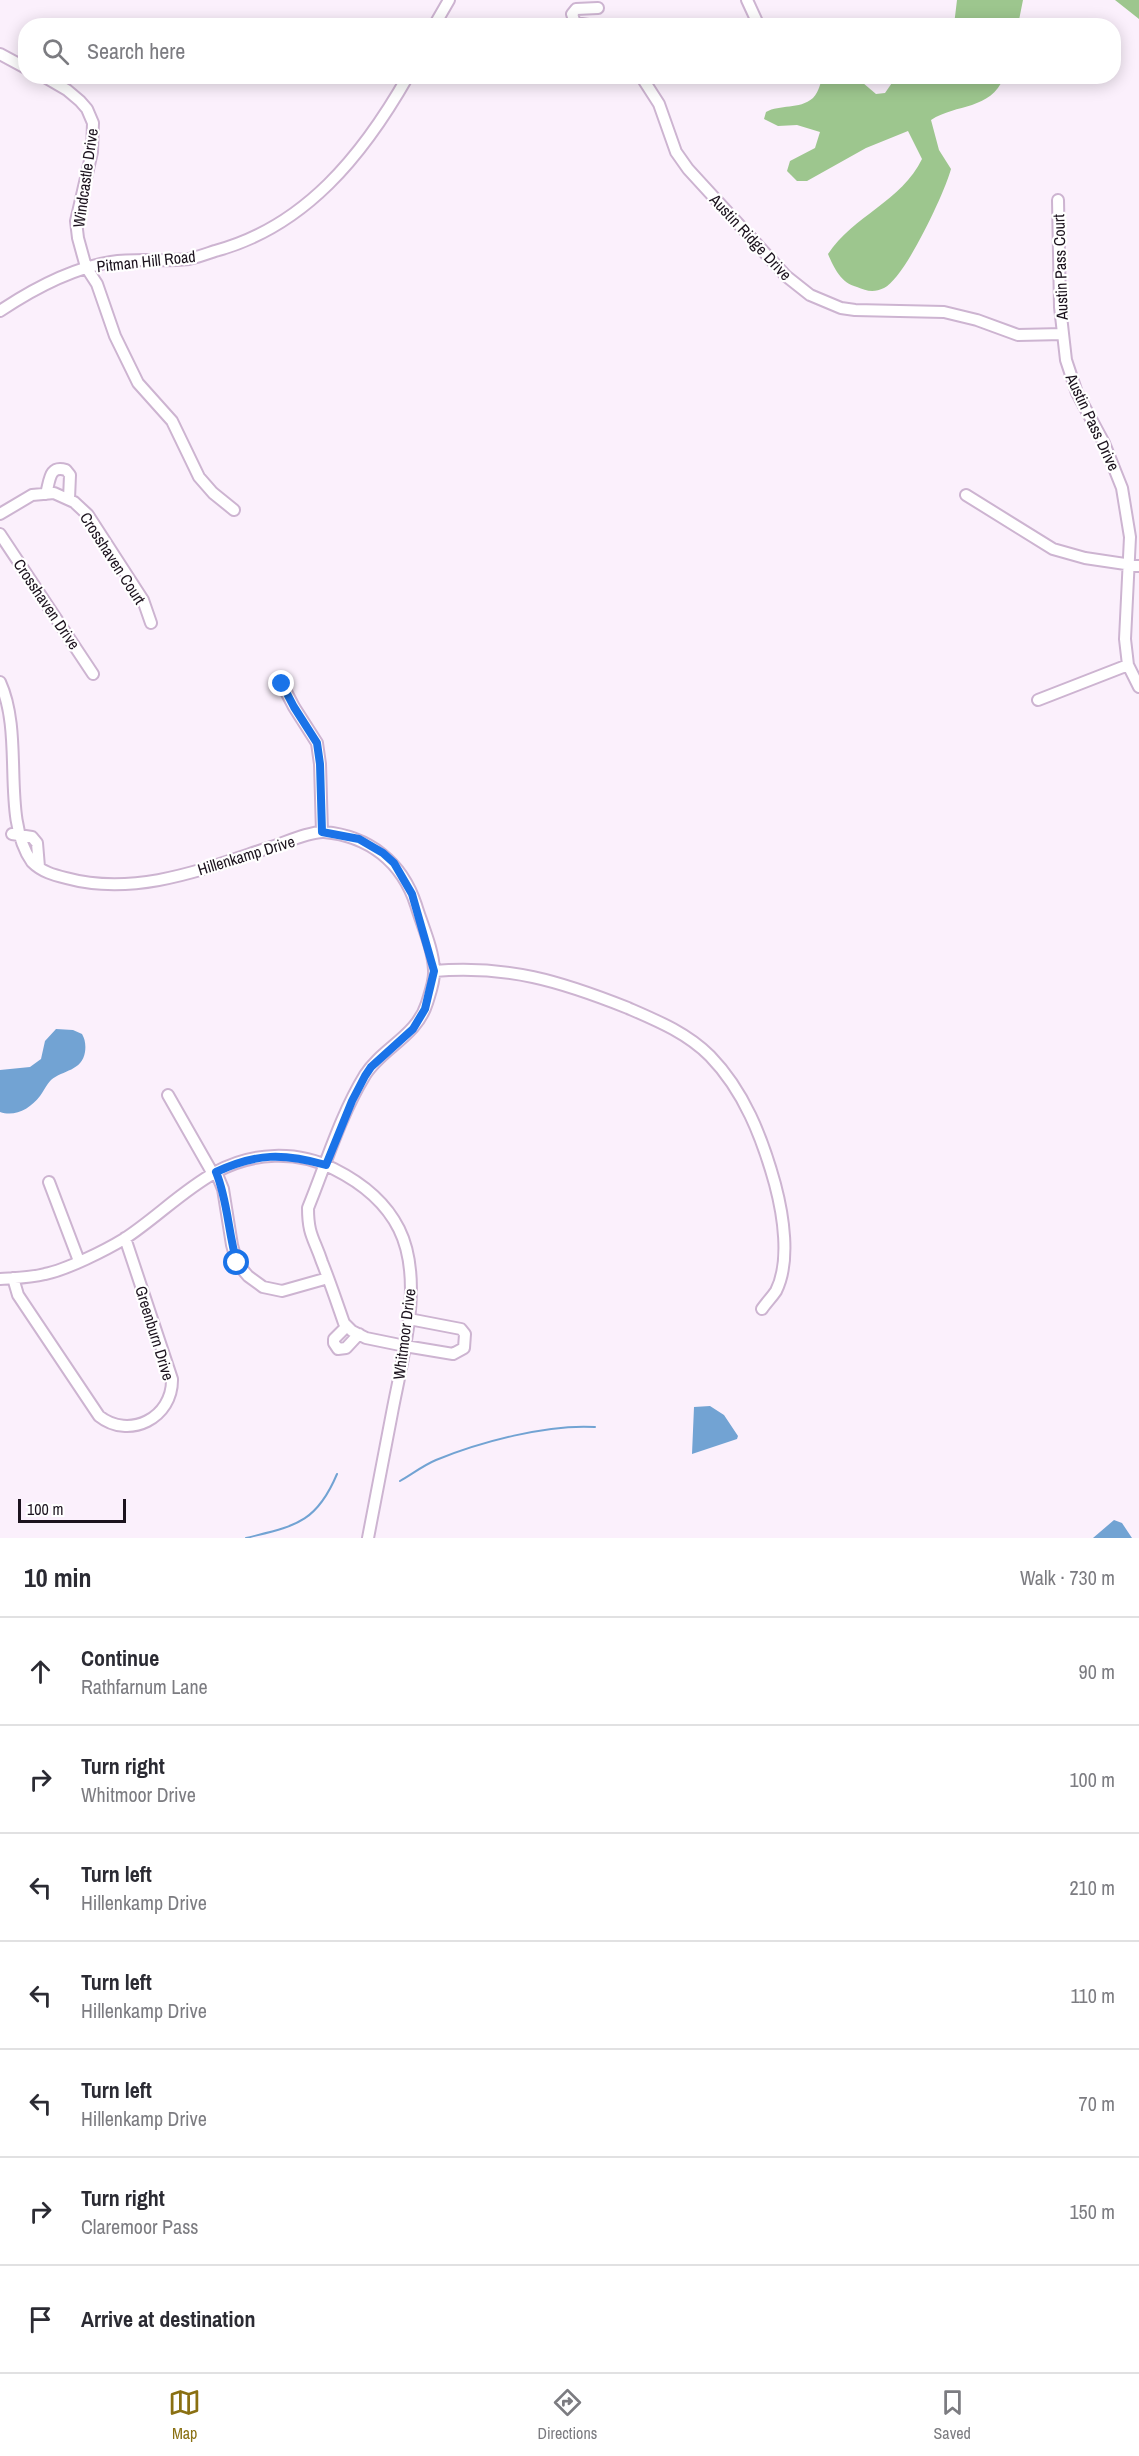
<!DOCTYPE html>
<meta charset="utf-8">
<style>
:root{--surface:#fff;--page:#f7f7f7;--text:#2b2b33;--muted:#7c7c81;--line:#e1e1e2;--accent:#8a7012}
body{margin:0;font-family:"Archivo Narrow",sans-serif;background:var(--page);color:var(--text)}
.scale{position:absolute;left:18px;bottom:15px;width:108px;box-sizing:border-box;padding-left:6px;border:3px solid #1c131e;border-top:0;font-size:16px;line-height:21px;white-space:nowrap;color:#1c131e;-webkit-text-stroke:4px #fff;paint-order:stroke}
.stop{position:absolute;width:18px;height:18px;margin:-14px;border:4px solid #1a73e8;border-radius:50%;background:#fff}
.stop.end{background:#1a73e8;border-color:#fff;box-shadow:0 2px 6px #0008}
.list{margin:0;padding:0;list-style:none}
h2{display:flex;justify-content:space-between;align-items:center;height:78px;margin:0;padding:0 24px;font-size:26px}
h2 small{font-size:20px;font-weight:400;color:var(--muted)}
.list li{display:grid;grid-template-columns:39px 1fr auto;gap:18px;align-items:center;box-sizing:border-box;height:108px;padding:0 24px;border-top:2px solid var(--line)}
.list b{display:block;font-size:22px;white-space:nowrap}
.list p{margin:0;font-size:20px;white-space:nowrap;color:var(--muted)}
.list em{font-size:20px;font-style:normal;color:var(--muted)}
.icon{flex:none;width:33px;height:33px;fill:none;stroke:currentColor;stroke-width:2;stroke-linecap:round;stroke-linejoin:round}
.map{position:relative;flex:none;width:1139px;height:1538px;overflow:hidden}
.search{position:absolute;background:var(--surface);box-shadow:0 3px 15px #0003;left:18px;right:18px;top:18px;height:66px;display:flex;align-items:center;gap:15px;box-sizing:border-box;padding:0 21px;border-radius:24px;color:var(--muted);font-size:22px}
.sheet{height:834px;background:var(--surface)}
nav{display:flex;justify-content:space-around;align-items:center;box-sizing:border-box;height:84px;border-top:2px solid var(--line);background:var(--surface);font-size:16px;color:var(--muted)}
nav a{display:grid;justify-items:center;gap:3px}
nav .on{color:var(--accent)}
.map>svg:first-child{display:block}
</style>
<div class="map">
<svg width="1139" height="1538" viewBox="0 0 1139 1538">
<rect width="100%" height="100%" fill="#fbf0fc"/>
<path fill="#9dc68e" d="M957,0H1023L1018,25H954Z
M1115,0H1139V19Z
M824,77H856L876,94L885,93L896,77H1004C990,111 957,103 931,120L939,150L951,169C945,192 905,278 884,288C874,293 866,291 857,287C841,283 834,268 828,254C853,216 902,201 922,159L908,131L866,148L807,181H797L787,171L790,161L815,148L820,132L797,125L778,126L764,119L766,112C780,104 799,110 813,98C820,91 819,83 824,77Z"/>
<path fill="#72a3d3" d="M56,1029L73,1030L82,1034C85,1039 86,1045 85,1052C82,1071 63,1070 51,1080C46,1085 44,1091 40,1096C30,1109 15,1117 0,1112V1070L30,1067L41,1059L45,1041Z
M710,1406L724,1415L738,1436L737,1439L692,1454L694,1407Z
M1114,1520L1122,1523L1132,1538H1093Z"/>
<g fill="none" stroke-linecap="round" stroke-linejoin="round">
<path stroke="#72a3d3" stroke-width="2" d="M400,1481C412,1474 424,1465 436,1460C480,1442 547,1424 595,1427
M246,1538C294,1526 316,1524 337,1474"/>
<defs>
<path id="minor" d="M747,0L759,26
M434,26L449,0
M595,26L575,23L572,14L576,9L598,8
M0,54L26,68
M43,76L67,90L80,101L87,109L93,123L92,152L76,221L78,238L86,267L97,284L115,336L138,383L172,421L199,477L213,493L234,510
M641,76L659,104L676,152L688,169L786,276L810,295L841,308L855,310L944,312L977,320L1018,335L1063,334
M1058,200L1060,307L1066,360L1077,393L1104,443L1122,488L1130,537L1125,639L1128,665L1139,687
M0,311C33,289 72,268 111,262C137,258 163,262 189,259C198,257 206,254 215,251C305,227 363,155 408,76
M46,494C50,480 49,465 66,470L70,475L69,499
M966,495L1053,549L1085,558L1139,566
M0,514L32,495L54,493L74,502L88,515L143,600L151,623
M0,534L93,674
M0,682C25,737 0,817 32,862C42,872 54,875 66,878C135,897 204,869 268,848C282,844 310,831 324,832C369,836 402,862 416,905C422,925 433,948 434,970C435,980 430,993 427,1003C417,1036 382,1048 365,1075C340,1116 326,1164 308,1208C308,1235 314,1238 322,1262C330,1282 337,1303 344,1323L352,1331L366,1338L405,1346L453,1354L464,1348L465,1334L461,1329L409,1319
M282,684L294,707L317,743L320,764L322,832
M1038,700L1128,665
M12,834L32,837L37,843L39,867
M434,971C508,965 560,981 628,1008C658,1021 687,1033 710,1056C744,1091 762,1137 775,1184C783,1214 791,1261 776,1291C772,1297 766,1303 762,1309
M168,1095L213,1174
M216,1172L223,1189L232,1245L237,1263L248,1276L263,1287L282,1291L328,1278
M49,1182L79,1261
M13,1278L18,1295L99,1416C129,1440 173,1418 172,1379L125,1238
M0,1279C15,1278 30,1278 45,1274C66,1270 106,1250 124,1239C155,1219 183,1190 216,1172C252,1152 297,1150 334,1169C362,1183 385,1201 399,1229C425,1281 402,1359 392,1413C384,1455 376,1496 368,1538
M347,1326L334,1339V1343L338,1349L346,1348L359,1334"/>
</defs>
<use href="#minor" stroke="#cdb4d1" stroke-width="14"/>
<use href="#minor" stroke="#fff" stroke-width="10"/>
</g>
<g fill="none" stroke-linecap="round" stroke-linejoin="round">
<path stroke="#1a73e8" stroke-width="8" d="M237,1263C228,1233 228,1201 216,1172C257,1153 283,1153 326,1165L352,1101L365,1076L371,1067L413,1029L425,1009L434,971L412,894L394,863L383,853L359,839L322,832L320,764L317,743L294,707L282,684"/>
</g>
<g text-anchor="middle" dominant-baseline="central" stroke-width="4.5" stroke-linejoin="round" paint-order="stroke">
<g font-size="16" fill="#1c131e" stroke="#fff">
<text transform="translate(85 178) rotate(-82)">Windcastle Drive</text>
<text transform="translate(751 237) rotate(47)">Austin Ridge Drive</text>
<text transform="translate(146 261) rotate(-6)">Pitman Hill Road</text>
<text transform="translate(1060 267) rotate(-92)">Austin Pass Court</text>
<text transform="translate(1093 422) rotate(65)">Austin Pass Drive</text>
<text transform="translate(113 558) rotate(57)">Crosshaven Court</text>
<text transform="translate(47 604) rotate(56)">Crosshaven Drive</text>
<text transform="translate(246 855) rotate(-17)">Hillenkamp Drive</text>
<text transform="translate(155 1333) rotate(73)">Greenburn Drive</text>
<text transform="translate(404 1334) rotate(-83)">Whitmoor Drive</text>
</g>
</g>
</svg>
<div class="scale">100 m</div>
<div class="stop" style="left:237px;top:1263px"></div>
<div class="stop end" style="left:282px;top:684px"></div>
<div class="search"><svg class="icon" aria-label="search" viewBox="0 0 24 24"><circle cx="10" cy="10" r="6"/><path d="M15 15l6 6"/></svg>Search here</div>
</div>
<section class="sheet">
<h2>10 min<small>Walk · 730 m</small></h2>
<ul class="list">
<li><svg class="icon" aria-label="ahead" viewBox="0 0 24 24"><path d="M12 20V5M6 11l6-6 6 6"/></svg><div><b>Continue</b><p>Rathfarnum Lane</p></div><em>90 m</em></li>
<li><svg class="icon" aria-label="right" viewBox="0 0 24 24"><path d="M7 20v-9h11M14 6l5 5-5 5"/></svg><div><b>Turn right</b><p>Whitmoor Drive</p></div><em>100 m</em></li>
<li><svg class="icon" aria-label="left" viewBox="0 0 24 24"><path d="M17 20v-9H6M10 6l-5 5 5 5"/></svg><div><b>Turn left</b><p>Hillenkamp Drive</p></div><em>210 m</em></li>
<li><svg class="icon" aria-label="left" viewBox="0 0 24 24"><path d="M17 20v-9H6M10 6l-5 5 5 5"/></svg><div><b>Turn left</b><p>Hillenkamp Drive</p></div><em>110 m</em></li>
<li><svg class="icon" aria-label="left" viewBox="0 0 24 24"><path d="M17 20v-9H6M10 6l-5 5 5 5"/></svg><div><b>Turn left</b><p>Hillenkamp Drive</p></div><em>70 m</em></li>
<li><svg class="icon" aria-label="right" viewBox="0 0 24 24"><path d="M7 20v-9h11M14 6l5 5-5 5"/></svg><div><b>Turn right</b><p>Claremoor Pass</p></div><em>150 m</em></li>
<li><svg class="icon" aria-label="arrive" viewBox="0 0 24 24"><path d="M6 21V4h12l-3 4 3 4H6"/></svg><div><b>Arrive at destination</b></div></li>
</ul>
</section>
<nav>
<a class="on"><svg class="icon" aria-label="map" viewBox="0 0 24 24"><path d="M3 6l6-2 6 2 6-2v14l-6 2-6-2-6 2zM9 4v14M15 6v14"/></svg>Map</a>
<a><svg class="icon" aria-label="directions" viewBox="0 0 24 24"><path d="M12 3l9 9-9 9-9-9zM9 14v-3h6M13 9l2 2-2 2"/></svg>Directions</a>
<a><svg class="icon" aria-label="saved" viewBox="0 0 24 24"><path d="M7 4h10v16l-5-4-5 4z"/></svg>Saved</a>
</nav>
